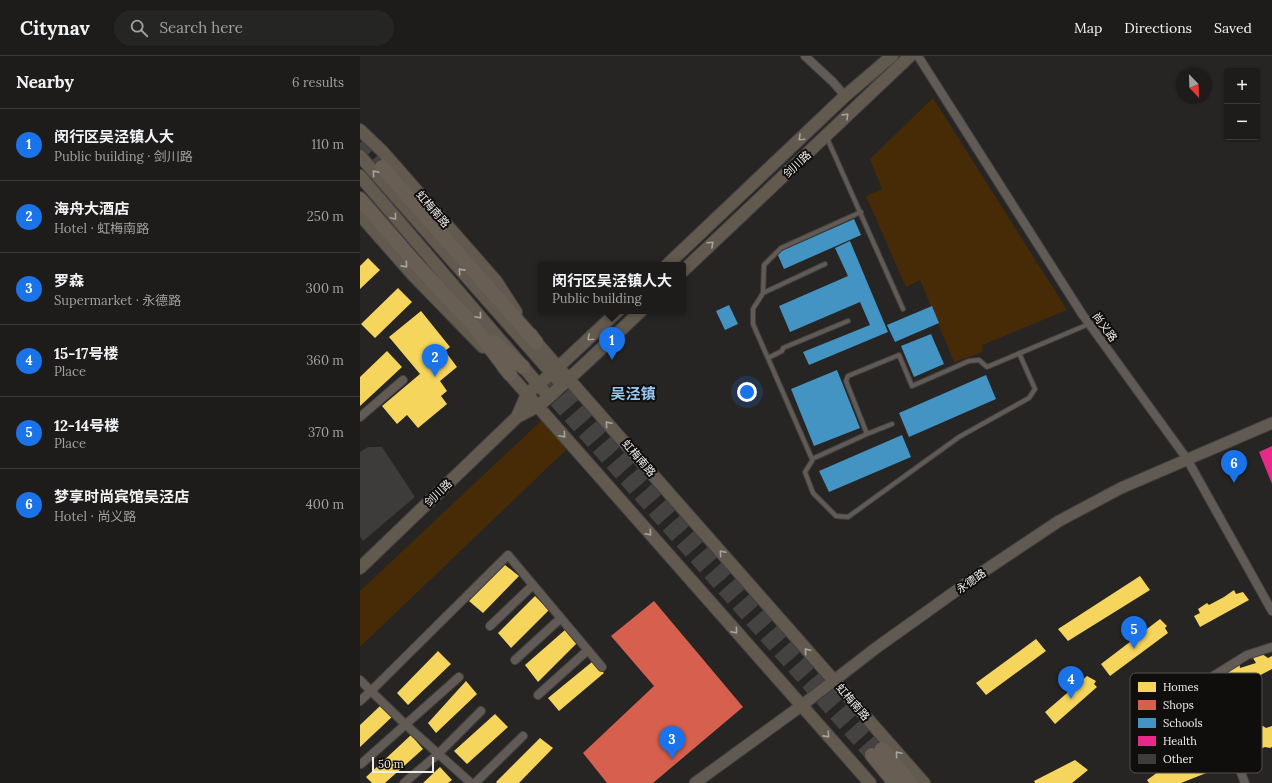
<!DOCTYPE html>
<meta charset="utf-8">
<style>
:root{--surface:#1d1c1a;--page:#252523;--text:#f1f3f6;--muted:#a0a1a2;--line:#3b3a39;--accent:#1a73e8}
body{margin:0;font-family:Lora,"Noto Sans SC",serif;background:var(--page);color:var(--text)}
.controls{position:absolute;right:12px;top:12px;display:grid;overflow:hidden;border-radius:4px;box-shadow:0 1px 3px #0004}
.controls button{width:36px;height:36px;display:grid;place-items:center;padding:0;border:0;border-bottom:1px solid var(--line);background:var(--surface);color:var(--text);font:20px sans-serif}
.compass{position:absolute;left:816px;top:12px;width:36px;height:36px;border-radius:50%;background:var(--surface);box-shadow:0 1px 3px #0004;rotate:157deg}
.scale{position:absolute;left:12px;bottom:10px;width:62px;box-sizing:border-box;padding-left:4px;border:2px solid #efedeb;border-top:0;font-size:11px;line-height:14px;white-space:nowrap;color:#efedeb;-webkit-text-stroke:3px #100e0d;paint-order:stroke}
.you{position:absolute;left:387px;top:336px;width:14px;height:14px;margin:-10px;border:3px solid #fff;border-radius:50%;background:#1a73e8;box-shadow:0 0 0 6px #1a73e833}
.badge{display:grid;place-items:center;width:26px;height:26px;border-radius:50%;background:var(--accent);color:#fff;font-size:13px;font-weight:700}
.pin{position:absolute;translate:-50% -33px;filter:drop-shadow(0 1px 2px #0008)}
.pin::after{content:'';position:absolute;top:21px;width:14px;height:12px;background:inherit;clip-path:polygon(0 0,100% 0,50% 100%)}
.popup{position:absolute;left:178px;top:206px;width:148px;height:52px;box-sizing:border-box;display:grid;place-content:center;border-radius:4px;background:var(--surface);filter:drop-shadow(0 1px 3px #0005);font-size:13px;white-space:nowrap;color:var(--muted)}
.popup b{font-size:15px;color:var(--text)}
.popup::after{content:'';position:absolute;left:50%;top:100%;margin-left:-8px;border:8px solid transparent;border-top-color:var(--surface)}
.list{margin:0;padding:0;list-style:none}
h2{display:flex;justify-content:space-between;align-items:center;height:52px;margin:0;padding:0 16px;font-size:17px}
h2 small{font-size:13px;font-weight:400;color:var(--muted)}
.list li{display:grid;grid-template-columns:26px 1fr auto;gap:12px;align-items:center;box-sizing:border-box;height:72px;padding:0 16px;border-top:1px solid var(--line)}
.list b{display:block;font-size:15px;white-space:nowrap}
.list p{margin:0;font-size:13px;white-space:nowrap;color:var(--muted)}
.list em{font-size:13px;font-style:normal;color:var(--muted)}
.icon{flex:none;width:22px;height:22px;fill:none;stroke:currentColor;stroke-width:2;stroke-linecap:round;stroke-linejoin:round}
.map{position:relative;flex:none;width:912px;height:727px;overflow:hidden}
header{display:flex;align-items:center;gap:24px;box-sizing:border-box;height:56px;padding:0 20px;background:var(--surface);border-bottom:1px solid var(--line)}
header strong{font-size:19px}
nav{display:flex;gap:22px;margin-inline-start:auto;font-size:14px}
.search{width:280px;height:36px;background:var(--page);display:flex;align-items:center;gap:10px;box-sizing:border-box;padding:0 14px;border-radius:22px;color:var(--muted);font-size:15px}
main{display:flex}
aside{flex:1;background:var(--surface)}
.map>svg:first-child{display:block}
</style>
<header>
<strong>Citynav</strong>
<div class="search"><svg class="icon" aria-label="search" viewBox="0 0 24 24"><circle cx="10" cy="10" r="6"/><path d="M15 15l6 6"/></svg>Search here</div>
<nav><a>Map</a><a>Directions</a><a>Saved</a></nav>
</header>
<main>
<aside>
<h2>Nearby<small>6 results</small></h2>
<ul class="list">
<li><span class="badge">1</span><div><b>闵行区吴泾镇人大</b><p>Public building · 剑川路</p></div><em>110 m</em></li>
<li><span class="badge">2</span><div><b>海舟大酒店</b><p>Hotel · 虹梅南路</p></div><em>250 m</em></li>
<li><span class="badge">3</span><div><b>罗森</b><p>Supermarket · 永德路</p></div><em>300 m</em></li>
<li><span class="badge">4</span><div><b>15-17号楼</b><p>Place</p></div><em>360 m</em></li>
<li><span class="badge">5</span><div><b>12-14号楼</b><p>Place</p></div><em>370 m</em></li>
<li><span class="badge">6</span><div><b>梦享时尚宾馆吴泾店</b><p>Hotel · 尚义路</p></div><em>400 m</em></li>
</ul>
</aside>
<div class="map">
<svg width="912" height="727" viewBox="0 0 912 727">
<rect width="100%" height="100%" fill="#272523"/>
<path fill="#472b06" d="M573,42L707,254L622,289L623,296L594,306L560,224L546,231L506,140L522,133L510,103Z
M182,364L207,393L0,591V535Z"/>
<path fill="#f6d55c" d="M8,202L20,214L0,233V210Z
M38,232L52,246L15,282L1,268Z
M61,255L90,291L85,295L97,311L80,325L87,335L81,340L87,348L58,372L47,359L37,368L22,350L60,318L29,281Z
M27,295L42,311L0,350V321Z
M145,509L159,520L123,557L109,545Z
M780,520L790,534L708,585L698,573Z
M874,534L876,538L883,536L889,544L840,571L834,560L840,557L838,553L847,547L849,549L864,541Z
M175,540L189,554L151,592L138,577Z
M800,563L807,570L805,572L808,577L750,620L741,608Z
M205,574L217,587L178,626L165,609Z
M676,583L686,595L626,639L616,627Z
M78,595L91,608L48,649L37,637Z
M902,598L908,602L912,600V613L872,634L864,623L869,615L879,606L880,612L896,607L893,602Z
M232,606L244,617L199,655L188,642Z
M727,620L736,625L734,628L737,631L695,668L685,656Z
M106,625L117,638L76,677L68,667Z
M20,650L33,660L0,691V669Z
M135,658L148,671L107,708L94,695Z
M903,670L906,672L912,670V691L910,692L905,691L895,695L888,683L896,679L894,674Z
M51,679L63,693L25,727H12L6,721Z
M180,682L193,692L159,727H137L136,726Z
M849,695L859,698L861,704L859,712L821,727H789L787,724L798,716L814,710Z
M715,704L728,714L712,727H675L674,725Z
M80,711L92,724L88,727H63Z"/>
<path fill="#d6604d" d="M294,545L383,651L293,727H247L223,697L294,630L251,580Z"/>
<path fill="#4393c3" d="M494,163L501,179L424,213L417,197Z
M490,185L528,276L449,309L443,296L510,269L500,246L430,276L419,250L488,220L475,192Z
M369,249L378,268L365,274L356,255Z
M572,250L579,267L535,286L527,269Z
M571,278L584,308L554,321L541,290Z
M477,314L500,372L454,390L431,333Z
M626,319L636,343L549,381L539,357Z
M542,379L551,401L469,436L459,415Z"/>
<path fill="#e7298a" d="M912,390V428L899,396Z"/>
<path fill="#3e3c3a" d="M8,391H22L55,441L3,485L0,480V396Z"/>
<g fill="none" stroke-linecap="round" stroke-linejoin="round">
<path stroke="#454341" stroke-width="14" stroke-dasharray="14 7" stroke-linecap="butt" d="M0,87L22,111
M190,322L522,693
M182,329L512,699"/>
<defs>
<path id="lane" d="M467,82L543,253
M501,156L421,192L404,209L403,237L393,253V268L452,403L507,378L486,325L488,320L539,299L552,330L609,305L619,304L627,311L729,268
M403,237L465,208
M408,302L422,295L423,292L488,265
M507,378L532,368
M452,405L445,416L453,437L476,460L488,461L599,381L669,342L675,333L659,297"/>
<path id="street" d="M445,0L473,26L485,40
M558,0L722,258L827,403L912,555
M0,361L43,324
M130,570L173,529
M155,604L201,562
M0,624L11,635L0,645
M178,639L228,594
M1,708L99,621
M44,727L78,698L121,655
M111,727L46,669L11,635L148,499L242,611
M115,727L163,680
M885,727C879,710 845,635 850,622L887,599L912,591"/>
<path id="secondary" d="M335,727L441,650L516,592L621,517L699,465L761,432L912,367"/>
<path id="primary" d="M0,74L22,95L136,225L156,256
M0,100L202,329
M0,120L189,341
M0,159L53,219L123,291
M307,209L485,40L532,0
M323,215L550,0
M171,278L176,286L564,727
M143,311L510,727
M157,361L167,338L192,317L258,255
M0,512L157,361L178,350L189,341L226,307L281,255"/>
<path id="highway" d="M22,111L176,286
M0,143L52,203L112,268L150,318
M134,286L163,311
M522,693L550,727
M512,699L535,727"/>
</defs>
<use href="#lane" stroke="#424140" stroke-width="6"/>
<use href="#street" stroke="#424140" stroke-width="10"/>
<use href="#secondary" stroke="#424140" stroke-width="13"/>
<use href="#primary" stroke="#424140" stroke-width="14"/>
<use href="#highway" stroke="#424140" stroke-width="16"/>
<use href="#lane" stroke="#615a55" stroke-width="4"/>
<use href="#street" stroke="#615a55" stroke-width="8"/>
<use href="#secondary" stroke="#615a52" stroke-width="11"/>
<use href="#primary" stroke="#62594f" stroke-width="12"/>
<use href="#highway" stroke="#685e53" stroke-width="14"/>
</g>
<defs><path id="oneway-chevron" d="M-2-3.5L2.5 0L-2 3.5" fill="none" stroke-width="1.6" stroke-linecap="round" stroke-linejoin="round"/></defs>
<g stroke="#a8a39d">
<use href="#oneway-chevron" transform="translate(486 60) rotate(-44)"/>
<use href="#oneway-chevron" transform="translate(441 82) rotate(137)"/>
<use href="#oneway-chevron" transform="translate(15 117) rotate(-131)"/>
<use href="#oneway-chevron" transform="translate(34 161) rotate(50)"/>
<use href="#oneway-chevron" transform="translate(351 188) rotate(-43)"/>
<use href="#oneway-chevron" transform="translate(45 209) rotate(48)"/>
<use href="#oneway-chevron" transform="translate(101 215) rotate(-132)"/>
<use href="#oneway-chevron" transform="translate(119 260) rotate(49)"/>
<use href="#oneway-chevron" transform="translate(230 282) rotate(137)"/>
<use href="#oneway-chevron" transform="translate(248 368) rotate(-131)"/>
<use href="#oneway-chevron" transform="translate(203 379) rotate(49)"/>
<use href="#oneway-chevron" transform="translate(289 477) rotate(49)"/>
<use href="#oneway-chevron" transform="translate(362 497) rotate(-131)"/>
<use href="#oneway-chevron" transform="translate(375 575) rotate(49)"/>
<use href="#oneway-chevron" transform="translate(447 595) rotate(-131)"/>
<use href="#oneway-chevron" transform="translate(467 679) rotate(48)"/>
<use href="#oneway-chevron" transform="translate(538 698) rotate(-131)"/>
</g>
<g text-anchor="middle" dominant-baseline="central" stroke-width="4" stroke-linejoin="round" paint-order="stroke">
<g font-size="11" fill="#efedeb" stroke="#100e0d">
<text transform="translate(437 108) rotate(-43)">剑川路</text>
<text transform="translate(73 153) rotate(49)">虹梅南路</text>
<text transform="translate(745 271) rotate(54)">尚义路</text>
<text transform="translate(279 402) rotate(49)">虹梅南路</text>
<text transform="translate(78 437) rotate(-44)">剑川路</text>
<text transform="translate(611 525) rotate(-35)">永德路</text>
<text transform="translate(493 646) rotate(49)">虹梅南路</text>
</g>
<g font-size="15" font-weight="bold" fill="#98c7f3" stroke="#100e0d">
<text x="273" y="337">吴泾镇</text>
</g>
</g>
<rect x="770" y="617" width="132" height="100" rx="6" fill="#100e0d" stroke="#535150" stroke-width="1"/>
<rect x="778" y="626" width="18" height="10" fill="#f6d55c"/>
<rect x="778" y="644" width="18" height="10" fill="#d6604d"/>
<rect x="778" y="662" width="18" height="10" fill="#4393c3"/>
<rect x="778" y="680" width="18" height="10" fill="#e7298a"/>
<rect x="778" y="698" width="18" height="10" fill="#3e3c3a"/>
<g font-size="11" fill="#efedeb">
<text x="803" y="635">Homes</text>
<text x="803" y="653">Shops</text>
<text x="803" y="671">Schools</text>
<text x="803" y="689">Health</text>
<text x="803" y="707">Other</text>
</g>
</svg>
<div class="controls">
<button>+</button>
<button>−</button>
</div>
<svg class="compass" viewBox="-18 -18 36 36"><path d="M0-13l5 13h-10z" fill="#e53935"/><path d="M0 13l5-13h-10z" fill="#a0a1a2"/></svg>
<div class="scale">50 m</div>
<div class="you"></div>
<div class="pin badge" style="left:252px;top:304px">1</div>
<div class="popup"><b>闵行区吴泾镇人大</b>Public building</div>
<div class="pin badge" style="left:75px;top:321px">2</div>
<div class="pin badge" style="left:312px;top:703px">3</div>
<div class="pin badge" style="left:711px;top:643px">4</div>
<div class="pin badge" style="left:774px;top:593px">5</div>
<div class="pin badge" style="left:874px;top:427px">6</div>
</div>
</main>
